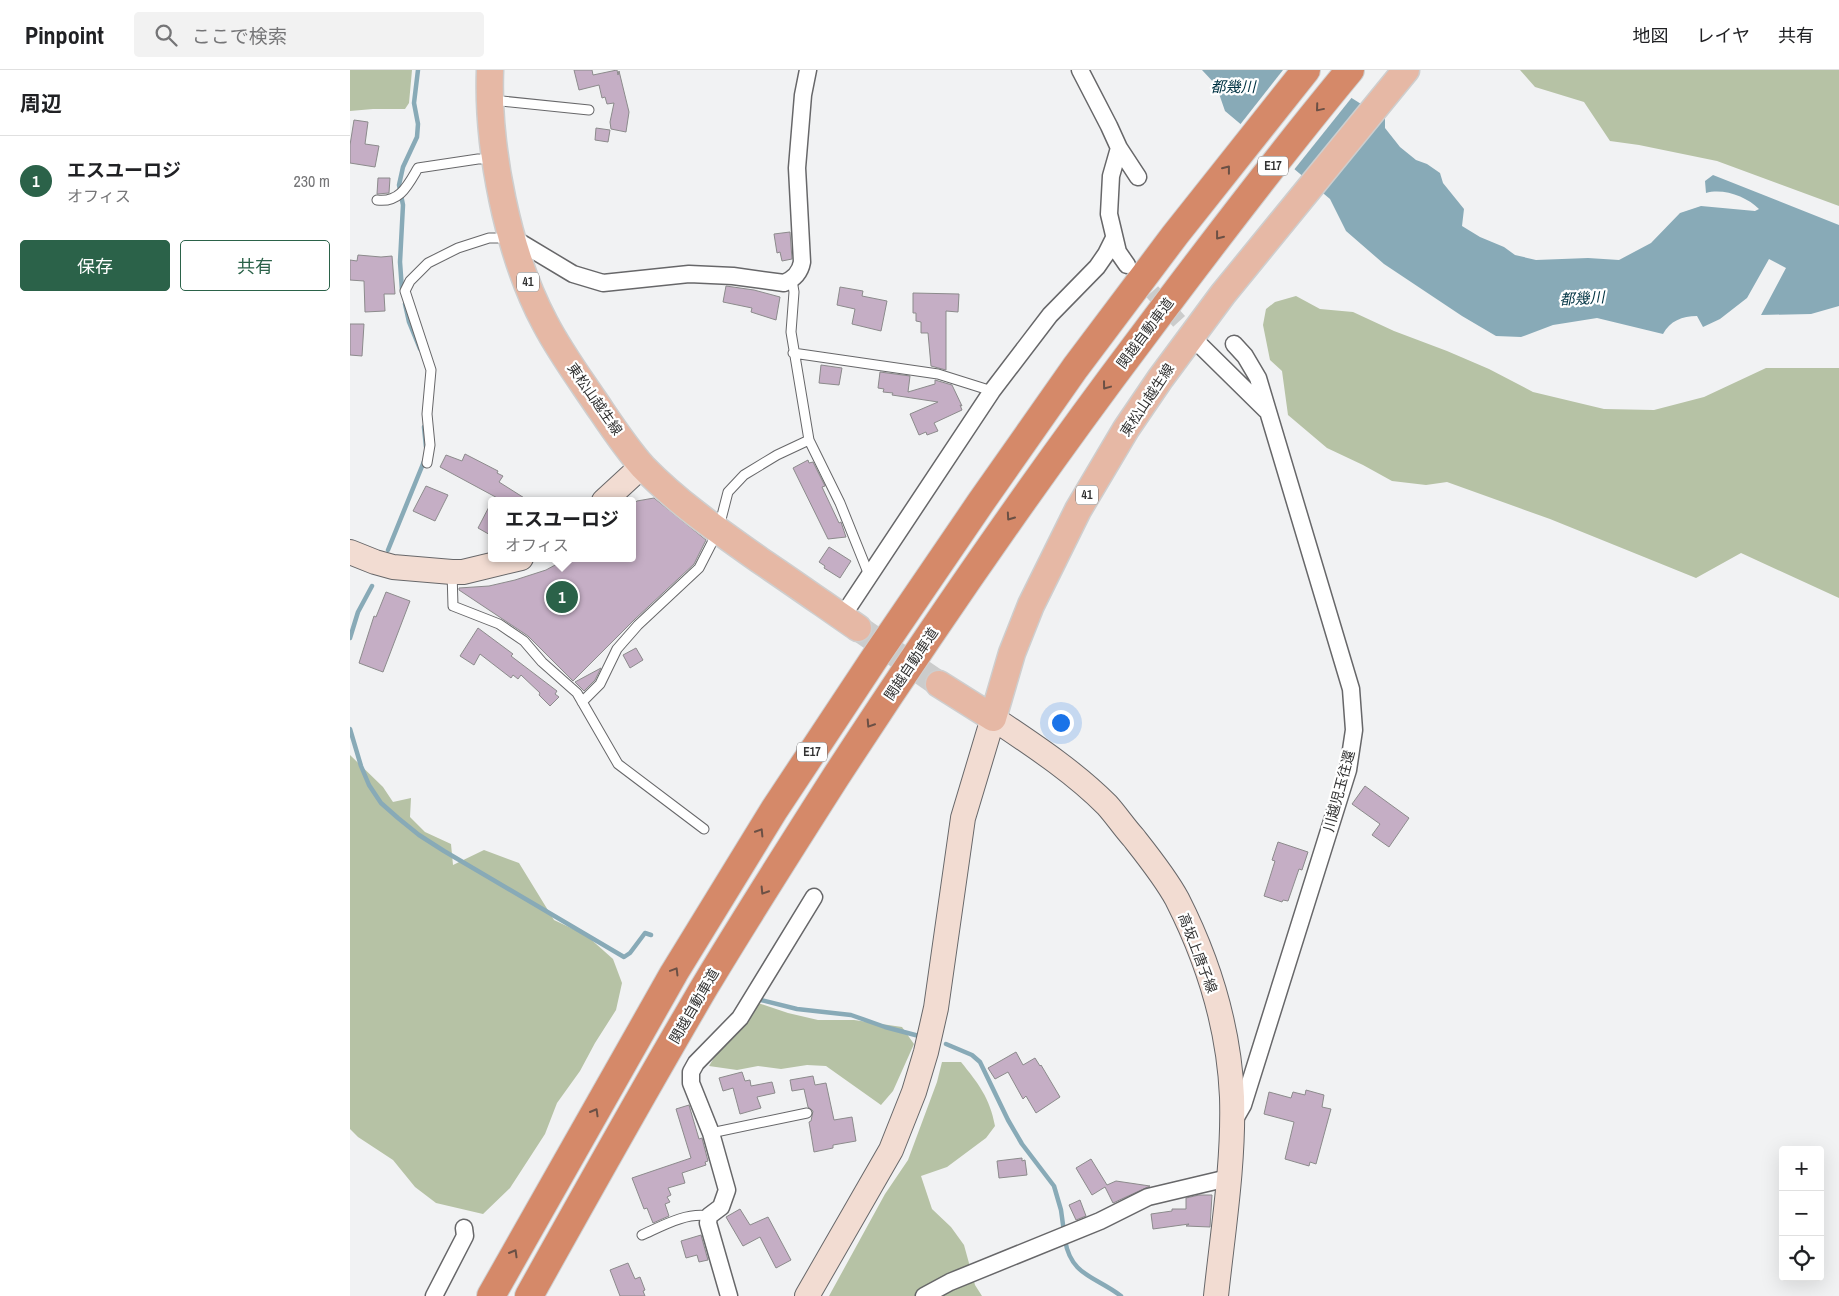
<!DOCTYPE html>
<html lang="ja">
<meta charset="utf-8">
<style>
:root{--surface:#fff;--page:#f2f2f2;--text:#202124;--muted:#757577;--line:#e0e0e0;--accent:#2b6249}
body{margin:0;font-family:"Archivo Narrow","Noto Sans JP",sans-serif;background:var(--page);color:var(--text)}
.controls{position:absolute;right:15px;bottom:15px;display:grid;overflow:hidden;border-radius:5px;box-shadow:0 5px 20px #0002}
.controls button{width:45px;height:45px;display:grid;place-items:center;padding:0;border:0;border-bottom:1px solid var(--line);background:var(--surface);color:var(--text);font:25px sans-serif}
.you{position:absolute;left:710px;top:652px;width:18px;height:18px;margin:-12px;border:4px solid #fff;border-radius:50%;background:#1a73e8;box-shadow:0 0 0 8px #1a73e833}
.badge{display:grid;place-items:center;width:32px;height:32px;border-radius:50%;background:var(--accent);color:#fff;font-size:16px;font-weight:700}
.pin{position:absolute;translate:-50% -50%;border:2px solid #fff;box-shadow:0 1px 5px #0006}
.popup{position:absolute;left:138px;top:427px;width:148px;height:65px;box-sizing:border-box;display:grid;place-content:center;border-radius:5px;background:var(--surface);filter:drop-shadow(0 1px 4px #0005);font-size:16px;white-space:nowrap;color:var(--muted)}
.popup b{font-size:19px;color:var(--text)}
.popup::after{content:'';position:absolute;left:50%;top:100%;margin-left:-10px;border:10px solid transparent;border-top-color:var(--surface)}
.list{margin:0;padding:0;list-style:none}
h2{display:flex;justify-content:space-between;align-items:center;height:65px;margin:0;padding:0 20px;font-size:21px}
h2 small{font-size:16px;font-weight:400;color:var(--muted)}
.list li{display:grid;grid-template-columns:32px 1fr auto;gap:15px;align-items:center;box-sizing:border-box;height:90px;padding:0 20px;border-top:1px solid var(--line)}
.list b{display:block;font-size:19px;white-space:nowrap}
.list p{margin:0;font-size:16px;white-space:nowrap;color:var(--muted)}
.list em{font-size:16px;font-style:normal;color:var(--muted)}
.actions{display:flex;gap:10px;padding:15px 20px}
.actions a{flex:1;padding:11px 0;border:1px solid var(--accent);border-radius:5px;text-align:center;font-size:18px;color:var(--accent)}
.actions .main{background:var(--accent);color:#fff}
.icon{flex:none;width:28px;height:28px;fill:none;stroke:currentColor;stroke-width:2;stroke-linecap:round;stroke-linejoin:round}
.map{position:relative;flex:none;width:1489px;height:1226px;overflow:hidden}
header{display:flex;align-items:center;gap:30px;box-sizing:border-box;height:70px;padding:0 25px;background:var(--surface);border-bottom:1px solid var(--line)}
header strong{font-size:24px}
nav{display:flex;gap:28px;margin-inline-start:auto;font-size:18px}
.search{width:350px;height:45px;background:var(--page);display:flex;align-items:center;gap:12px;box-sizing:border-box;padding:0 18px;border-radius:5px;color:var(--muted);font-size:19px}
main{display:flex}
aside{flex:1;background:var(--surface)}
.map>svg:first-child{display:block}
</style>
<header>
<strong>Pinpoint</strong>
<div class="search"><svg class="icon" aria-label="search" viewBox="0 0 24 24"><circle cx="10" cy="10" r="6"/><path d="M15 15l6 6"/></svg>ここで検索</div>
<nav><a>地図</a><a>レイヤ</a><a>共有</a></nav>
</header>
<main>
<aside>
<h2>周辺<small></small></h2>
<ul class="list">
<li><span class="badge">1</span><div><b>エスユーロジ</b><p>オフィス</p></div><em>230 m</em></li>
</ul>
<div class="actions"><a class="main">保存</a><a>共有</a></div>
</aside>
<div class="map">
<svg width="1489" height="1226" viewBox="0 0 1489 1226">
<rect width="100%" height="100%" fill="#f1f2f3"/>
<path fill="#b6c2a5" d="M0,0H62L59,33L55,39H23L0,41Z
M1170,0H1489V136L1367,91L1289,75L1260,71L1234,32L1185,17Z
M946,226L970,239L1003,242L1044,261L1097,281L1139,299L1183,322L1254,339L1304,340L1354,327L1416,298H1489V528L1391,483L1346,508L1200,449L1097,412L1076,415L1042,411L1013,395L977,378L938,345L932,301L920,290L913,255L916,239L925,232Z
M0,685L33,717L43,732L61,728L60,747L75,762L101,774L103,795L134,780L169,793L204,850L236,865L263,889L272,913L266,940L245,973L230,1001L207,1033L195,1064L160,1118L133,1144L86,1133L65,1117L43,1090L8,1067L0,1059Z
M408,933L438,943L468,950H504L552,957L564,974L543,1021L531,1035L476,996L457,995L431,999L408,996L387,1000L359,996L371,976Z
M592,992H611C628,1013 640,1028 645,1056L636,1068L597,1097L571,1106L582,1139L601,1157L614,1175L625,1215L632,1226H479L535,1124L558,1090L587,1012Z"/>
<path fill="#88aab7" d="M852,0H957L1035,49V58L1050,77L1066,90L1077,94L1090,103L1093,113L1114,139L1112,156L1130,167L1154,177L1165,185L1186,190L1238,188L1269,190L1301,173L1330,143L1351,136L1405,141L1409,139C1397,127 1374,118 1356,123L1355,111L1363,105L1489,155V236L1461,244L1411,245L1436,198L1419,189L1397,228L1370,249L1353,257L1347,246C1332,246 1320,251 1313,264L1247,248L1203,255L1171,267L1146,266L1112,246L1034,194L996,161L980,129L875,41L866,15Z"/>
<path fill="#f1f2f3" d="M933,0H962L1003,26L943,101L889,56Z"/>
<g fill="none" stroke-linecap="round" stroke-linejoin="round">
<path stroke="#88aab7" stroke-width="4.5" d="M52,220L50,192L53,135L49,115L53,97L67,67L68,54L64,33L68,0
M55,234L59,252L70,279
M74,357L76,377
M38,480L75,389
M0,568L8,542L22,516
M0,659L11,696L19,715L31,733L48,748L69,765L94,781L274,887L280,883L295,863L301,865
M411,930L447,939L501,945L535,957L569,966
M596,974L622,985L630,992L658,1050L672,1074L704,1116L711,1140L714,1162
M715,1170C721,1206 745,1206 771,1226"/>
</g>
<path fill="#c5aec5" stroke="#8c8b8c" d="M224,0H242L243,5L267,0L268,5L269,1L279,42L276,62L261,59L260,52L264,33L257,34L255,27L252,28L249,15L229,20Z
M4,50L18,52L15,74L29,76L25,97L0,93V75Z
M246,58L260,60L258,72L245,70Z
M28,108H40L39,123L27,124Z
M440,162L442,189L432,191L430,182L427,183L424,164Z
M8,185L31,187L42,186L45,224H34L35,241L15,242L14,211L0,210V190L7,191Z
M376,216L404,220L430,227L426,250L401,242L402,238L373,232Z
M490,217L513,221L512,226L537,231L531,261L502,254L505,239L487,235Z
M563,223L609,224L608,242L596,241V300L581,296L578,263H571V252L566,251V243H563Z
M0,254H14L12,286L0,285Z
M471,295L492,298L489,315L469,313Z
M530,302L560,306L558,322L585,314V310L602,315L612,336L610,335L612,340L584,353L588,361L577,365L576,362L569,365L560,344L588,332L542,325L543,323L533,322L534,319L528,318Z
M115,384L148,401L147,403L153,406L149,412L179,431H153L90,397L96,385L112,391Z
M458,390L459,393L463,392L475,416L472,417L489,453L491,452L496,467L478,469L443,398Z
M76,416L98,425L85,451L63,441Z
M304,428L356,470L344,494L284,550L223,611L178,566L109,520V518L139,516L165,510L196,500L218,488H282V435L287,431Z
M142,431V466L128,458Z
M479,477L501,491L490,508L474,498L475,496L469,492Z
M36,522L60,531L33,602L9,593L24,546L26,547Z
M128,558L163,584L161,586L207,621L205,624L209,627L200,636L189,625L190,623L171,605L168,609L163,605L161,608L130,584L124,595L110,586Z
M286,578L293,590L280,598L273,585Z
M251,598L245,610L234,621L225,612Z
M1015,716L1059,748L1039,777L1022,765L1030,754L1002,734Z
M928,772L958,782L952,800L949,799L938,831L933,830L932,832L914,826L925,791L922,790Z
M666,982L673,995L685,988L690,996L691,995L710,1027L686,1043L676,1026L673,1029L658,1002L645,1009L638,998Z
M392,1002L395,1011L400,1010L401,1016L422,1012L425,1023L407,1027L411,1038L390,1044L383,1018L373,1021L369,1008Z
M463,1006L465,1015L476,1013L484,1050L502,1047L506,1071L483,1075V1078L464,1082L459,1052L461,1051L463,1041L458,1037L454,1019L442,1021L440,1010Z
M956,1020L974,1025L972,1037L981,1039L966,1094L960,1092L959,1096L935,1089L944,1052L914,1044L919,1022L941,1028L943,1022L955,1025Z
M339,1035L349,1069L352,1068L358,1091L355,1092L356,1095L332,1103L335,1113L318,1118L321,1125L317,1127L320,1132L315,1134L319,1146L303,1153L297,1138L294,1139L282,1108L341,1088L326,1039Z
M672,1088V1091L675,1090L677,1105L649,1108L647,1091Z
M741,1089L757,1115L766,1111L800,1116L763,1133L755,1117L742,1125L726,1098Z
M849,1125H862L860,1157L836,1156L839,1154L803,1159L801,1144L822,1141V1139H836V1128Z
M730,1130L736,1146L726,1150L719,1135Z
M390,1139L400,1155L418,1147L441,1190L426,1198L410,1167L393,1176L376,1147Z
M351,1165L358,1190L349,1192L347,1185L336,1188L331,1171Z
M278,1193L285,1209L290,1207L295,1220L293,1221L295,1226H270L260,1200Z"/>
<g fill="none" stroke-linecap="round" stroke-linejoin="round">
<path stroke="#cbcccc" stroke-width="16" stroke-dasharray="16 8" stroke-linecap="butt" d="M786,204L848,272"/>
<path stroke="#cbcccc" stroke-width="26" stroke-dasharray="26 13" stroke-linecap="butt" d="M508,558L589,614"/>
<defs>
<path id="lane" d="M142,30L239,40
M27,130C50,133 58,115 68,98L128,89H143
M442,210L444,222L441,262L459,370L490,433L519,505
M443,283L588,304L642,321
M77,393L80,375L77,344L81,300L55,221L60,211L78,193L108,178L139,168H159
M102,502L103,536L149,554L174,571L192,592L227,623L268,694L354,759
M232,632L250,614L267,579L288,555L349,498L368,461L378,422L394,405L427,385L459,370
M361,1063L457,1043
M292,1165C312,1156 336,1142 359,1146"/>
<path id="street" d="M730,0L759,56L769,78L788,107
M769,78L761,106L759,144L768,182L777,195
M163,168L223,204L253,213L339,204L383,206L434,213C444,209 450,203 452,192L447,98L453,25L458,0
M884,274L895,286L908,308L1001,619L1004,660L998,700L893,1035L885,1049
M850,275L916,340
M492,547L642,321L700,245L747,197L756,184L764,168
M84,1226L115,1166L114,1158
M379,1226L358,1153L359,1146L371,1137L377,1120L361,1063L341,1013V1002L346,993L390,948L464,827
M574,1226L600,1212L750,1151L798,1127L878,1108"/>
<path id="secondary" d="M254,431L292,396
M0,482L25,492L43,497L102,502H113L171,488
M457,1226L541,1080L564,1022L576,982L586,938L613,748L643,648C683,675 723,701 757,735C766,745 774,757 783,767C798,786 815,807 827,829C858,890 879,958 882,1027C884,1093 873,1160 866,1226"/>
<path id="primary" d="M140,0C137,78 158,184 195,253C209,280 227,305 244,330C259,352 275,377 293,397C328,433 370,462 411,491C444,513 476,536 508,558
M589,614L643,648L662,583L681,535L728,440L776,359L810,309L873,224L1056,0"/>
<path id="highway" d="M141,1226L324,903L424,740L526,586L631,432L725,298L825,165L956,0
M179,1226C237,1122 295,1018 355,916C397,846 441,777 485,708C582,559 683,412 790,270C858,179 927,88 1000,0"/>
</defs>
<use href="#lane" stroke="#676769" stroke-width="11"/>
<use href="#street" stroke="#676769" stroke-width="19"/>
<use href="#secondary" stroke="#676769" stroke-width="26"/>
<use href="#primary" stroke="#cecece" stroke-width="29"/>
<use href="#highway" stroke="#cecece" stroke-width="30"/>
<use href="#lane" stroke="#fff" stroke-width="9"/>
<use href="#street" stroke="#fff" stroke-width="16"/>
<use href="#secondary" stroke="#f2dcd2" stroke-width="24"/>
<use href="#primary" stroke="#e6b8a5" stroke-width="26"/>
<use href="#highway" stroke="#d58969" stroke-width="28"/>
</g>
<defs><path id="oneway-chevron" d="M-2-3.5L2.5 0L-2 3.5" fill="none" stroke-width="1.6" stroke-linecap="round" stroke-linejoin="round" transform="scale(1.25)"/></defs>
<g stroke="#6b5045">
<use href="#oneway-chevron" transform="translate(969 38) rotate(130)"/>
<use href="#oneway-chevron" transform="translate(877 99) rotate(-52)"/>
<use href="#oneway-chevron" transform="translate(869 166) rotate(128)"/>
<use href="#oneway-chevron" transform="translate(756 316) rotate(127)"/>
<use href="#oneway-chevron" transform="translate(660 447) rotate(125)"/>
<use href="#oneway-chevron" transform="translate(520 654) rotate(123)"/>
<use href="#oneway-chevron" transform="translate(410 762) rotate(-58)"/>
<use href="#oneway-chevron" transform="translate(414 821) rotate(122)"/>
<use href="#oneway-chevron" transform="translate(325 901) rotate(-59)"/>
<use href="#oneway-chevron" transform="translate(245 1042) rotate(-60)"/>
<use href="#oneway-chevron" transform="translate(164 1183) rotate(-60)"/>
</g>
<g text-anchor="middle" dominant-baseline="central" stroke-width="4.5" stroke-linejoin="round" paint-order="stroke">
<g fill="#fff" stroke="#707070" stroke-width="1">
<rect x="908" y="86.5" width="30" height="19" rx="4"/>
<rect x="167" y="202.5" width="22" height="19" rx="4"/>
<rect x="726" y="415.5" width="22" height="19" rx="4"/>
<rect x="447" y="672.5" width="30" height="19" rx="4"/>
</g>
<g font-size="12" font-weight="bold" fill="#323232">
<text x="923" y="96">E17</text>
<text x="178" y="212">41</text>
<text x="737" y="425">41</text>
<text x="462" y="682">E17</text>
</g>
<g font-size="14" fill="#323232" stroke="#fff">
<text transform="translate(795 263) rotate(-53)">関越自動車道</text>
<text transform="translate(245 329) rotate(55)">東松山越生線</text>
<text transform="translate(797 330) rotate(-56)">東松山越生線</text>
<text transform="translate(561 594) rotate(-56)">関越自動車道</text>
<text transform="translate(989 721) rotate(-75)">川越児玉往還</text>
<text transform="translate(848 883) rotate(69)">高坂上唐子線</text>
<text transform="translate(344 936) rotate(-60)">関越自動車道</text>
</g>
<g font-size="15" font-style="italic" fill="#003343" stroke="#fff">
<text x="883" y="16">都幾川</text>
<text transform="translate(1232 228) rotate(-3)">都幾川</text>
</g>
</g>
</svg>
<div class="controls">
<button>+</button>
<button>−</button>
<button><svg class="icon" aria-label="locate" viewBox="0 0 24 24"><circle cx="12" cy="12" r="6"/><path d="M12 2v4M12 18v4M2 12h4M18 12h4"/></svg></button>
</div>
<div class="you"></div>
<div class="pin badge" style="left:212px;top:527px">1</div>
<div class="popup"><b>エスユーロジ</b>オフィス</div>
</div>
</main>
